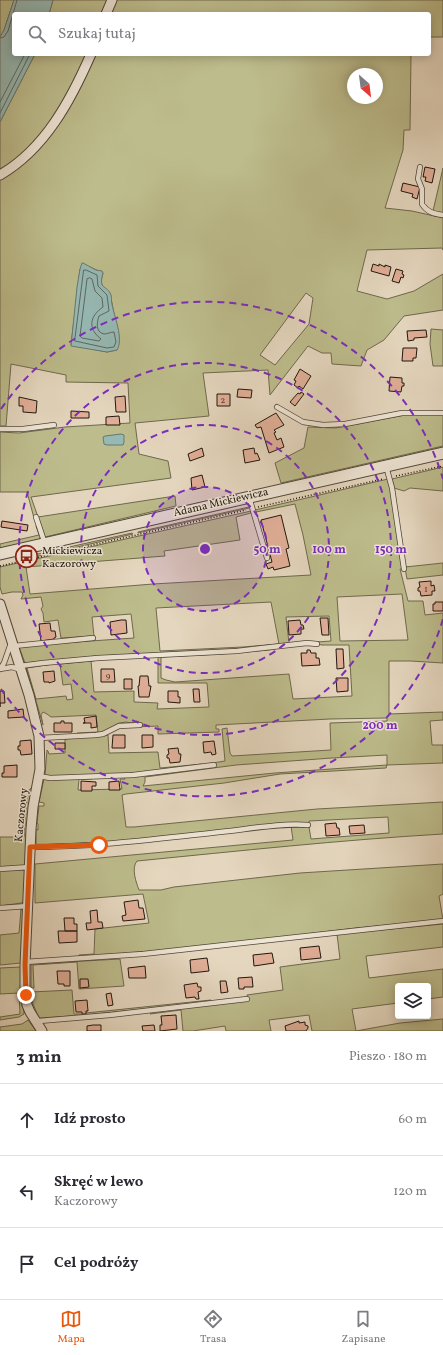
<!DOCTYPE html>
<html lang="pl">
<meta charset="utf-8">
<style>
:root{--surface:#fff;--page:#f7f7f7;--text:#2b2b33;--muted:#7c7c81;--line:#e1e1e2;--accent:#ea580c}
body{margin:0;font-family:Vollkorn,serif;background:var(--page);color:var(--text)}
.controls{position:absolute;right:12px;bottom:12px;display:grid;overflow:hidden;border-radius:4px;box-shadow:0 2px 10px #0003}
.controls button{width:36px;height:36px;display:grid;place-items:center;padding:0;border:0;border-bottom:1px solid var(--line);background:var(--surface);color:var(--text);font:20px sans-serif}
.compass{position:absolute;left:347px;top:68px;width:36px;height:36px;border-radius:50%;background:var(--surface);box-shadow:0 2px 10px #0003;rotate:152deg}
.stop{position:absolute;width:12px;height:12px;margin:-9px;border:3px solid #ea580c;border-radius:50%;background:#fff}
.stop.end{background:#ea580c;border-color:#fff;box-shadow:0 1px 4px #0008}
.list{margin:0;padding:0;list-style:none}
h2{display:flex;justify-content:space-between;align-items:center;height:52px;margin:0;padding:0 16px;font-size:17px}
h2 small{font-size:13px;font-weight:400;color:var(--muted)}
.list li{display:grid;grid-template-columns:26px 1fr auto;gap:12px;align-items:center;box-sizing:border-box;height:72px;padding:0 16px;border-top:1px solid var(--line)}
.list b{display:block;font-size:15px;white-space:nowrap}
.list p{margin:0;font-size:13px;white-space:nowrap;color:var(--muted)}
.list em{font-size:13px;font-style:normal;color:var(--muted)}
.icon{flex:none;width:22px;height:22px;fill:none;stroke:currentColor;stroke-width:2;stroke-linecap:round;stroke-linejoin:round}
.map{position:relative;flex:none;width:443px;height:1031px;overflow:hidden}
.search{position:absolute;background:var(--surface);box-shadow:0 2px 10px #0003;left:12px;right:12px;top:12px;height:44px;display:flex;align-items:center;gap:10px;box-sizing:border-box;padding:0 14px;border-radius:4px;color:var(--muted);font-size:15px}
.sheet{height:268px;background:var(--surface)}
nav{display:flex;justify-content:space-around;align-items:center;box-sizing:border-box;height:56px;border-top:1px solid var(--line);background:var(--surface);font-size:11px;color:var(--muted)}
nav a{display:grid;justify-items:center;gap:2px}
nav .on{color:var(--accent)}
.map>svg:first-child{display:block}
</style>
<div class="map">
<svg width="443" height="1031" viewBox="0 0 443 1031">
<rect width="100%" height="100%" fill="#e5d7bf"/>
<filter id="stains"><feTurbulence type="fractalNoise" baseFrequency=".005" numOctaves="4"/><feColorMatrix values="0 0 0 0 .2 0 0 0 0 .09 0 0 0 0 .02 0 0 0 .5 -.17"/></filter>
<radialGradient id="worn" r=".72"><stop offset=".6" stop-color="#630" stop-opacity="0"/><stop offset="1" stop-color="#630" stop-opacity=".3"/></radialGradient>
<path fill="#bdbc8c" stroke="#6e694d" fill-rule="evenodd" d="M0,0H14L4,30L0,37Z
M53,0H110L105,14H49Z
M114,0H443V37H429V14H109Z
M35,54H89L76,82L38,141L0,172V122Z
M94,54H411L410,130H404L403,150L385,208L412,211L443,218V250L442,248L367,250L357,291L387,299L414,291L443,274V310L404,316L384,340L367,350L361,366L332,364L331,353H322L308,346L270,395L268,370L203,373L209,416L135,423L139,454L168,461L171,478L31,497L38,517L34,518L27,492H0V432L19,433L65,427L130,423L128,383L66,382V375L11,364L6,426H0V177L28,160ZM353,74H377V98H353ZM90,267L103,273L101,281L102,285L110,293L114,314L117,350L107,352L71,345L80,269ZM306,293L313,298L309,324L275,365L260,355Z
M443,168V213L433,211Z
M431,329L443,330V366H433L430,344Z
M405,415H443V446L281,483L275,463L304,448L308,427L336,428Z
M443,467V491L410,488L404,491L394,488L405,567L443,563V575L407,579L405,568L400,569L408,601H423L425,615L443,613V663L411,661H389V714L443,712V720L430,721L432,745H443V763L387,765L386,768L280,774L224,783L126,794L122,795L126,827H134L317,809L443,802V834C340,840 239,851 137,861C131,868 136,882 139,890H161L174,887L300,873L443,864V894L439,896L443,920L356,928L202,947L79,957V955L94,954L95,929L149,923L143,894L35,903V864L293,840L291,826L309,827L311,839L389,833L388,817L309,821V824L117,842L36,845V829L38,830V824L37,823L39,806H44V803L39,802L44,779L91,778L92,779H79L78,790L122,789L120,779H125L124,777L225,761L222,729L227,728L230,753L232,756L331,750L330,723L387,721V718L330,719L216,725V729H219V732L158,734V726L136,727L141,725V723L137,721L131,723L126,722L119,723L101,733L79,735L77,733L98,732L96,715L51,717L47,714L43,712L41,715L43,725L26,667L53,664L27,668L36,699L66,696L67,700L73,699L71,684L63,685L60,664L100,660L91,661L94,692L134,691V702L158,703L157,709L209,707L207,683H158V657L284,647L269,650L220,654L161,657V678L166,680L175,682L289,674L293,699L352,696L349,645H321L317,642L331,641L329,616L286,617L289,643L239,649L97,656L25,663L19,647L62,643L134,638L131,614L92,617L94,636L61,638L58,620L44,622L43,613L41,609L43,606L41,597L21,599L23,595L22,592H12L2,594L0,587V567L251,511V513L236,517L240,540L164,551L165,556L26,567L30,594L153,584L311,575L303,535L295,504L256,512L255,510L388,479L390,487H394L392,479ZM402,594L408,640L340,641L337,597ZM271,602L279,644L243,647L160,651L156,608ZM387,755V765L275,773L143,786L145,782V777L236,765L332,758Z
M175,496L176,506L45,537L38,517Z
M249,507V508L138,533V532Z
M36,526L41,535L39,540L0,549V544L39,535Z
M132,533L133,534L30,558L29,556Z
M108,735L109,753L158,752L160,768L202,764L203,765L126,774L52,777L45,775L47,750L48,751L49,754L65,753V739Z
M32,788L25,865L23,866L0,867V837H24L27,798L30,789Z
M0,870H25L24,901L21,903L0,906Z
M21,909L23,912L21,963L0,965V935L19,933Z
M443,924V947L366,956L369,978L443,969V997L428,999V986H398V1003L352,1009L356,1031L400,1023L443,1019V1031H312L309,1015L269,1020L271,1031H226L225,1026L193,1031H183L181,1010L150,1014L152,1012L249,1000L247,995L283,990L280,967L340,959L337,934Z
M120,959L124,986L79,989L77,962L33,965L34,988H31V964Z
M21,967L24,1014L19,1017L0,1020V1017L20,1014L19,993L0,994V968Z
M72,990L74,1014H81L82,1015L86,1013L211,1000L210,1002L86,1015L39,1018L33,1004L31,992Z
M28,1020L36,1031H0V1027L22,1024Z"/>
<path fill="#96b9b4" stroke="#677872" d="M14,0H53L49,14H14V54H35L0,122V37L4,30Z
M82,263H83L96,270L102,271L103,273C98,291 107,284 111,295C112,298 111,301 112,304C114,316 124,339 117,350L107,352L71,346L77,287L80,269Z
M121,434L124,435V442L123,445H107L104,444L103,437L105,436Z"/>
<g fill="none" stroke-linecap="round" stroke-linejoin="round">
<path stroke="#5b6861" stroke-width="1" d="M0,38L4,37L8,31L17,0
M0,102L25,54
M0,113L30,54
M84,270H86L97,275L98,286L107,295L109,311L99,316C97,322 95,332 104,334C107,334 111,332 114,332L116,342L114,347L107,348L75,341Z
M90,278L92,279L95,291L102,298L103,307C90,316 87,328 101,339L99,341L82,338L80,336L87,279Z"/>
</g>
<path fill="#e1af98" stroke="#20160e" d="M425,167L435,169L432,183L425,181L426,177H423Z
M403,183L420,187L417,199L412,197L413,194L401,191Z
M373,264L379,266V264L385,267V265L391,267L389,276L371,271Z
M396,269L403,271L402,274L404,275L403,278L401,277L399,283L392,281Z
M426,330L427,337L414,338V340L408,341L407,331Z
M403,348H417L416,358H413V361H402Z
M300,369L311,376L303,389L299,386L298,388L294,385L296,381L294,380Z
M390,377L402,378V383H404V386H402L401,392L389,391Z
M238,389L252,390L251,398L237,397Z
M301,392L304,394L295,406L290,402L298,393L300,394Z
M217,394H230V406H217Z
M125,396L126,412H116L115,397Z
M19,397L37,401L36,413L23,412V406H19Z
M71,411L89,412V418H71Z
M276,413L284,425L274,430L276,432L274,433L277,440L281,438L284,447L269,453L261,427L257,428L255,425Z
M119,416L120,425H106V417Z
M202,448L204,456L190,461L188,454Z
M254,448L255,454L257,453L260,460L245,463L243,450Z
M202,475L205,487L192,490L191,478Z
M281,515L289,548L286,549L290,566L274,570L273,567L268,569L266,564L272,562L261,520Z
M2,521L28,525L27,531L1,527Z
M431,581V586L434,585L435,591H432V595L421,596L420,591H418V588L420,587L419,582Z
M435,602H443V611H433V604H435Z
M320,618H328L329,635H322Z
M121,620H126L127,633L111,635L110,622Z
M300,620L301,625H303L304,629H301V634L289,635L288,621Z
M50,623L51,631H55L56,637L54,638V639L41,641L39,624Z
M336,649H343L344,668L337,669Z
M307,650H310L311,653H316V658H319L320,665L302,666L301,653H307Z
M101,669H114L115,682H101Z
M54,671L55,681L49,683V682H44L43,672Z
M140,676H148L149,686H151L149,697H139L138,686H139Z
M336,678H348V691L337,692Z
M124,679H132V689H124Z
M193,689H199L200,702H194Z
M0,691H4L5,703H0V707Z
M168,691H178V697H180V703L168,702Z
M23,709L24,717L8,718V711Z
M96,716L97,727L91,728V723H83H85L84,718Z
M61,721H64V723H72V732H54V723H61Z
M113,735H125V748H112Z
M142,735H153V747L142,748Z
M31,740L32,754L21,755L20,750H18V746H20V741Z
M214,741L216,754L212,755L211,752L204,753L203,742Z
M55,743H65V749H55Z
M178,748L179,754H181L180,762L170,763L169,758H167V755L169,754L168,749Z
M17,765V777H2V773H4V766Z
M81,781L96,782V786H92V791H81Z
M119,781L120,790H109V782Z
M336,823L337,828H339L340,835L326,836L325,824Z
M364,825L365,833L350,834L349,826Z
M138,900L139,908H143L145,919L123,921L122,916L126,915L124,902Z
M97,910L98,922H102L103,928L87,930L86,923H91L90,911Z
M64,918H74V924H77V931H65Z
M58,931H77V942L59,943Z
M319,946L321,958L301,960L300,948Z
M272,953L274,963L254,966L253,955Z
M207,958L209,971L191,973L190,960Z
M145,966L146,978H129L128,968Z
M57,971H70V986H64V984H58Z
M252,977L253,987H244V989H239L238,978Z
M80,979H88L89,987L80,988Z
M220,981H226L228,992L221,993Z
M197,983L198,987H201V991L198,992L199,999H196L195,997L186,998L184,985Z
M111,993L113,1005L108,1006L106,994Z
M87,1000L88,1011H86V1014H82V1012H76L75,1001Z
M176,1015L177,1029L160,1031V1025H162L161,1016Z
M299,1021V1023L305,1022V1025L308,1026V1028L306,1031H286L285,1026Z
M93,1025H101V1031H87V1026Z
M154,1025L155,1031H143L142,1026Z"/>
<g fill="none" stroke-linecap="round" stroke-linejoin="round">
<defs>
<path id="service" d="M420,167L418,179L422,189V204C427,212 434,214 443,215
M277,407L303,422L323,425L345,424L402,413H443
M0,429H23L54,425
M386,466L392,488L404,569
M249,497L267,558
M36,517L45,544
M14,646L93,638
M20,666L43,663L98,658L237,651L307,643L317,644
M0,669L4,663L11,643
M0,669L12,667L21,670
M40,738L96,735L103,734L119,726L140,725
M39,776L50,778L133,775L214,765
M30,847C94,847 156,839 220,832C249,829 279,823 308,825
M0,869L30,867
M0,908L28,906
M25,962L143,954L443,921
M35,1022L39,1021L110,1015L247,999"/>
<path id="minor" d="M106,14L112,0
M0,175C45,149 71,100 91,54
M0,604L29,695L39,736L40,769L33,807L31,829L25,965V989L27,1005L30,1012L42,1031"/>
<path id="tertiary" d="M0,554L443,453"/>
</defs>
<use href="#service" stroke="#51463a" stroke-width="6"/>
<use href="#minor" stroke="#51463a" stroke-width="11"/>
<use href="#tertiary" stroke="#51463a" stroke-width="13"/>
<path stroke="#20160e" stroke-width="1.5" stroke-dasharray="1 2" stroke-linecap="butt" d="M396,476L443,466
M258,507L383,479
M0,566L246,510"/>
<use href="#service" stroke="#eee5d5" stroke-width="4.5"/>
<use href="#minor" stroke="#eee5d5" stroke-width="9"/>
<use href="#tertiary" stroke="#eee5d5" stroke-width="11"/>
</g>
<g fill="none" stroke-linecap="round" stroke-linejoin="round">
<path stroke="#ea580c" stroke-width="5" d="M26,995L25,965L30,847L99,845"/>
</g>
<circle cx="205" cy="549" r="62" fill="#7b2cbf" fill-opacity=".12"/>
<g fill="none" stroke="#7b2cbf" stroke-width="2" stroke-dasharray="7 5">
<circle cx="205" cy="549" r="62"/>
<circle cx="205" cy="549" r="124"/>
<circle cx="205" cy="549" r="186"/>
<path d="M443 619A248 248 0 0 1 1 689M1 409A248 248 0 0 1 443 479"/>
</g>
<defs>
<symbol id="bus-ring" viewBox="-11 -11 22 22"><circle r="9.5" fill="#eee5d5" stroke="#8f2418" stroke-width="1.5"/><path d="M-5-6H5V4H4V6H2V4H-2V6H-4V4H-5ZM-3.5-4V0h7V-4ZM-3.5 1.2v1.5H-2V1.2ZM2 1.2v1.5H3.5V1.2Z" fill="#8f2418"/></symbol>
</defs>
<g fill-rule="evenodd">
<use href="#bus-ring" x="14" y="544" width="25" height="25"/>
</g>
<g text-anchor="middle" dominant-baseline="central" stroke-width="3" stroke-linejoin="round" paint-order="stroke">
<g font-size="9" fill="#503c30">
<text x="223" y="400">2</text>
<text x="426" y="589">1</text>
<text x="108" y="676">9</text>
</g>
<g font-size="11" fill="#20160e" stroke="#eee5d5">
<text transform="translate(221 503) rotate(-13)">Adama Mickiewicza</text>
<text transform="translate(22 815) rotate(-84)">Kaczorowy</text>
</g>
<g font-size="11" fill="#20160e" stroke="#eee5d5" text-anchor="start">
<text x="42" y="551">Mickiewicza<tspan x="42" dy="13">Kaczorowy</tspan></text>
</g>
</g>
<circle cx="205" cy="549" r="6" fill="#7b2cbf" stroke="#eee5d5" stroke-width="2"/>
<g font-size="12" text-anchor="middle" font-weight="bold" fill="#7b2cbf" stroke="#eee5d5" stroke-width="3" stroke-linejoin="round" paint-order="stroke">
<text x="267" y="553">50 m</text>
<text x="329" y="553">100 m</text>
<text x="391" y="553">150 m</text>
<text x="380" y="729">200 m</text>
</g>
<rect width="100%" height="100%" filter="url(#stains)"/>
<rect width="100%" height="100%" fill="url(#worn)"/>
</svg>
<div class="controls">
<button><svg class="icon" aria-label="layers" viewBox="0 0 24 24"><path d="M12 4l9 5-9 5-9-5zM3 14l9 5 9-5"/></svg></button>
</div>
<svg class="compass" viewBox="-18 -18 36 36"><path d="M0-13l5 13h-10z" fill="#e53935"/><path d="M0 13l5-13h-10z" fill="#7c7c81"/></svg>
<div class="stop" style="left:99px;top:845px"></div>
<div class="stop end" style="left:26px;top:995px"></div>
<div class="search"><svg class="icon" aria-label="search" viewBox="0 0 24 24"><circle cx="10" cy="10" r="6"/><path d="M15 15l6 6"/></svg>Szukaj tutaj</div>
</div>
<section class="sheet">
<h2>3 min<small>Pieszo · 180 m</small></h2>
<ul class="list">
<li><svg class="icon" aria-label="ahead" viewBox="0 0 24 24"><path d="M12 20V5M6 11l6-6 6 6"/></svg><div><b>Idź prosto</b></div><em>60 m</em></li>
<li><svg class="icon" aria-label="left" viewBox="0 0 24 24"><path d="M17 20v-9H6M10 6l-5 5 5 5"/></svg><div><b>Skręć w lewo</b><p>Kaczorowy</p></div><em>120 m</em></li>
<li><svg class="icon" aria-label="arrive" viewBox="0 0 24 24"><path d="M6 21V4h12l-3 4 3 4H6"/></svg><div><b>Cel podróży</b></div></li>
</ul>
</section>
<nav>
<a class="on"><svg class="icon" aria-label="map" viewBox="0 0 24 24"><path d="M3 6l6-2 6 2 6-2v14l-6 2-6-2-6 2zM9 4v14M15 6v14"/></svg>Mapa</a>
<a><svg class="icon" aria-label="directions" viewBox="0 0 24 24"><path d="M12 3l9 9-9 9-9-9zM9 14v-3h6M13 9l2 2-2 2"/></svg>Trasa</a>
<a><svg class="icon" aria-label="saved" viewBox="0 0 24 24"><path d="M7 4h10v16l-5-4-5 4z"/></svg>Zapisane</a>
</nav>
